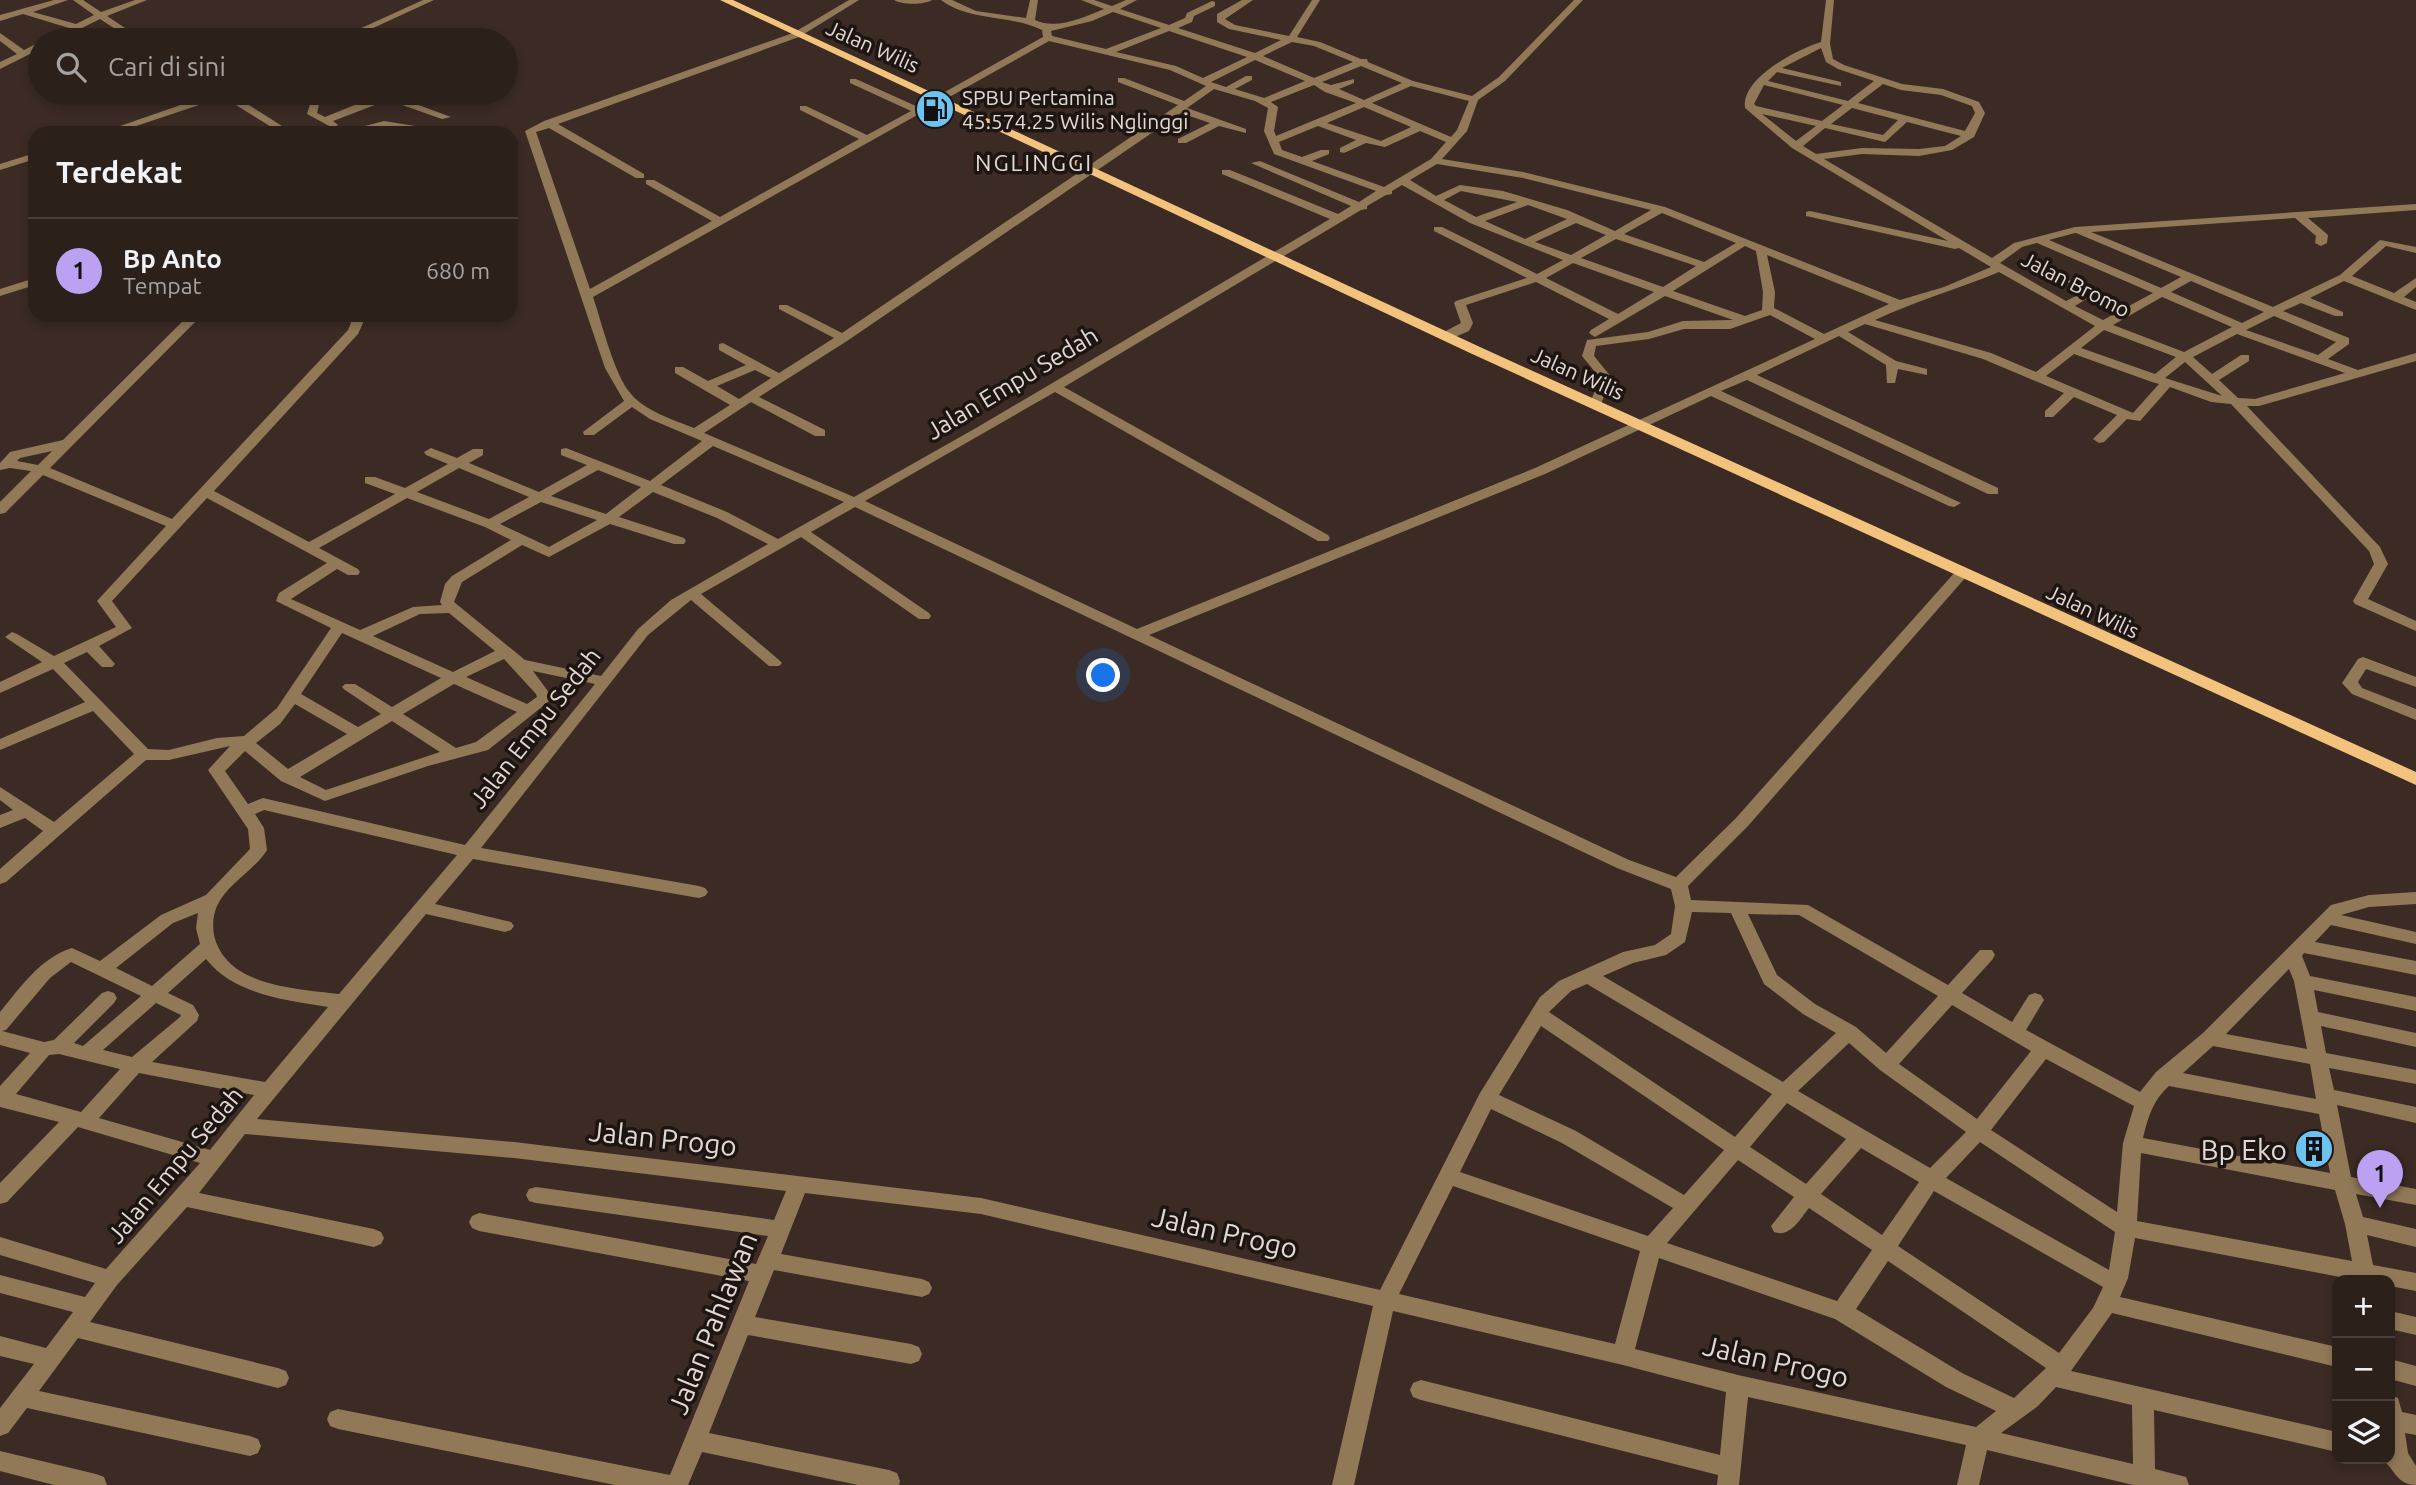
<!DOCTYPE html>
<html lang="id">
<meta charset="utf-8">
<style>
:root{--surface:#2c201b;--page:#342824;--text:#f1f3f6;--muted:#a6a3a3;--line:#483e3a;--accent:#bca0f2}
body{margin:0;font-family:Ubuntu,sans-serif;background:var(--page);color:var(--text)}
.controls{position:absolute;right:21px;bottom:21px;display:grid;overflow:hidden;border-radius:14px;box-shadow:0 4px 10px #0003}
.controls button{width:63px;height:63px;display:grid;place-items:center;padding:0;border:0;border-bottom:2px solid var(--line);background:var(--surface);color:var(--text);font:35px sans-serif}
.you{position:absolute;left:1104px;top:676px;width:24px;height:24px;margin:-18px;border:5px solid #fff;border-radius:50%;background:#1a73e8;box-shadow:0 0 0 10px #1a73e833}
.badge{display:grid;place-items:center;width:46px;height:46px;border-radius:50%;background:var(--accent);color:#111;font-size:23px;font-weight:700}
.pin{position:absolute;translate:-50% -58px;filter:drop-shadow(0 2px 4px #0008)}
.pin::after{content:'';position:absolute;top:37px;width:24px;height:21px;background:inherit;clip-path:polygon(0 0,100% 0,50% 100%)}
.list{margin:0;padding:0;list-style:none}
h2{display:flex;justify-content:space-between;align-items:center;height:91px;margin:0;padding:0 28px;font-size:30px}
h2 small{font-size:23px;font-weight:400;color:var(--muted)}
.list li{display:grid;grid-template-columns:46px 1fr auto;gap:21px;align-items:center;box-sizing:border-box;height:105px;padding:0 28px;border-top:2px solid var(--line)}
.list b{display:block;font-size:26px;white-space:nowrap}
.list p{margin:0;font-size:23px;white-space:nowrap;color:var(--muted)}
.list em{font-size:23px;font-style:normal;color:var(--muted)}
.icon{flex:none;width:38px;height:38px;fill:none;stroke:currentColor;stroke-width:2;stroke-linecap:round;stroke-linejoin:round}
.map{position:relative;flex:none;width:2416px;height:1485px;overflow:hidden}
.search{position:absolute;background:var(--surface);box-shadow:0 4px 10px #0003;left:28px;top:28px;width:490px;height:77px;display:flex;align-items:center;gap:18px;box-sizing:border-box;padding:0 24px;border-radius:38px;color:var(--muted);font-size:26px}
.panel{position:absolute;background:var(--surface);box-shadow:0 4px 10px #0003;left:28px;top:126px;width:490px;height:196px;border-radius:21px}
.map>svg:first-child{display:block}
</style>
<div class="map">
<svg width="2416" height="1485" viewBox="0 0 2416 1485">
<rect width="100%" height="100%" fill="#3b2b24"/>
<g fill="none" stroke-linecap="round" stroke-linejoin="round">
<path fill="#917958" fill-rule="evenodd" d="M54,0H68L33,12L76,24L94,15L73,0H83L101,12L135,0H147L107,16L143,40H132L100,19L58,40H46L69,28L23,14L0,21V15Z
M423,0H434L347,40H335Z
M849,0H859L799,37L558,124L644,174V178H636L549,128L536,132L590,289L712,221L646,184V180H654L720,217L859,139L800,110V106H806L867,135L911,111L850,83V79H856L918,107L1043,37L1042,30C1010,14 970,22 941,0H952L976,11L1026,18L1030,0H1038L1035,20C1056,30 1083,18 1104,9L1081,0H1094L1112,6L1126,0H1137L1120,9L1169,25L1185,18L1187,13L1212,1L1215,2V6L1194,16L1192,22L1178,28L1255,53L1281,40L1229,29L1217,22V14L1242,0H1253L1225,19L1235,25L1289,36L1312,0H1320L1297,37L1320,42L1361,59H1367L1368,62L1413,81L1472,96L1499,77L1574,0H1583L1505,81L1478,100L1467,131L1442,159L1523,172L1665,207L1900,300L1944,287L1991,267L1959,248L1955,249L1806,216V212L1810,211L1948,241L1792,148L1745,108C1741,78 1796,50 1821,42L1826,0H1834L1830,44L1833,59L1844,65L1902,84L1943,89L1979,102L1985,113L1974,137L1952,150L1919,156L1862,154L1824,159L1992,258L2014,243L2075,227L2416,204V210L2308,218L2328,235L2327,243L2321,246L2315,243L2316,236L2295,218L2091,232L2273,307L2340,275L2380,240L2416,247V253L2386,246L2352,276L2394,293L2416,278V287L2404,297L2416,302V310L2344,281L2310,298L2343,312V316H2335L2301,303L2283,311L2349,338V344L2328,359L2358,370L2416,353V361L2259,406H2247L2380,547L2388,564L2368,599L2416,621V631L2355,604L2353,601L2374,564L2369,551L2231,404L2211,402L2170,387L2140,421L2127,419L2104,442L2099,443L2093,439L2117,415L2074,397L2053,417H2045V411L2064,393L1983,359L1865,324L1848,332L1896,361L1927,369V375L1898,369L1895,383H1887L1886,365L1839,336L1757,375L1998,488V494H1988L1747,380L1721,391L1961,503L1954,507L1949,506L1711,396L1545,474L1149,635L1629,860L1676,877L1736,818L1956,571H1966L1968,574L1966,577L1748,826L1688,886L1691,900L1808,905L1948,985L1980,950H1992L1995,955L1992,960L1962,993L2012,1022L2029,995L2035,993L2041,995L2044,1000L2026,1030L2140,1092L2156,1072L2203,1033L2331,905L2369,895L2416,892V904L2369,907L2341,915L2416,932V944L2331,925L2315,942L2416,961V975L2304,953L2302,956L2310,976L2416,997V1011L2314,990L2318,1012L2416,1033V1047L2321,1026L2326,1053L2416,1070V1084L2329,1068L2334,1090L2416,1107V1123L2337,1105L2351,1177L2416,1189V1205L2356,1194L2363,1217L2416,1229V1247L2367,1235L2373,1265L2416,1273V1291L2390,1286V1280H2356L2135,1238L2128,1278L2120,1297L2337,1347V1367L2112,1313L2071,1371L2337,1432V1452L2154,1410L2155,1469L2186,1477L2189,1485H2133L1987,1450L1979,1485H1957L1966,1445L1748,1397L1739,1485H1717L1718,1475L1421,1400L1413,1397L1410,1390L1413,1383L1421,1380L1720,1455L1726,1392L1623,1365L1393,1311L1354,1485H1332L1373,1306L981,1214L805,1193L781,1254L922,1279L929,1282L932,1288L929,1294L922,1297L774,1270L755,1317L911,1344L919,1347L922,1354L919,1361L911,1364L748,1335L709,1433L889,1470L897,1473L900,1481L899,1485H858L702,1452L688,1485H615L338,1429L330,1426L327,1419L330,1412L338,1409L670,1475L749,1281L479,1231L472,1228L469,1222L472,1216L479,1213L756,1264L768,1236L536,1203L529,1201L526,1195L529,1189L536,1187L774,1220L786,1191L514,1158L245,1134L199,1193L374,1229L381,1232L384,1238L381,1244L374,1247L187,1207L117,1285L90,1322L278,1368L286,1371L289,1378L286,1385L278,1388L78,1338L39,1391L250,1436L258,1439L261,1446L258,1453L250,1456L27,1408L8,1433L0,1436V1408L34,1364L0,1356V1336L46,1348L73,1312L0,1293V1275L85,1297L95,1283L0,1255V1237L106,1269L200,1163L78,1127L7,1202L0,1204V1183L59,1122L0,1107V1086L30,1053L0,1045V1012C21,987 40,958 72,948L100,961L161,915L206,895L250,849L248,829L208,770L230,746L169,760H146L6,882L0,884V869L43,831L25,818L0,828V815L13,810L0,800V787L54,822L134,754L93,711L0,750V739L85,702L53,669L0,693V682L42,662L5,637L12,632L17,634L54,656L116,627L97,601L166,526L43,475L5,513L0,514V502L31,471L10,468L0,470V463L10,452L63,440L189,315H202L50,468L172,519L348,330L351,323L347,315H359L363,323L358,334L214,491L309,542L395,494L365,483V477H375L405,488L448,464L426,455L424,452L431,448L457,458L473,449H483V455L469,463L539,492L587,465L561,455V449L566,448L650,481L702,441L650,419L632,407L594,435H584L583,432L624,401L605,368L525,131L544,121L793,33ZM1113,12L1161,28L1106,49L1052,36L1051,31L1092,21ZM1169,31L1247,57L1203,78L1176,66L1116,52ZM1049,41L1170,70L1206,86L1184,101L1124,78H1118V82L1178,105L842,333L787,305H779V309L834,338L779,373L723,343L719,344V350L746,365L708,381L683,367H675V373L730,405L694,428C674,420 645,411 631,394C614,375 602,323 593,297ZM1292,42L1314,46L1353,62L1314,78L1263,56ZM1821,48L1826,62L1838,69L1874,81L1848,101L1768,81L1777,72L1841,86V82L1782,68ZM1255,60L1305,81L1264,98L1235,89L1252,80V76H1246L1226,87L1211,82ZM1361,66L1402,83L1364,100L1339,89L1354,83V79L1331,85L1322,82ZM1883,84L1901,90L1941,95L1972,106L1975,113L1965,131L1858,103ZM1314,85L1325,92L1356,103L1276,136L1274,131L1278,107L1271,102ZM1764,85L1843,105L1822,121L1756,106L1754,104ZM1411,86L1469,101L1457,130L1451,137L1372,103ZM1214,89L1255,101L1268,108L1264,131L1274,154L1376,191L1359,202L1260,161L1251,163L1351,206L1338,214L1230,170H1222V174L1330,219L976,428L854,497L704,433L751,402L815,436H825V430L759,397L847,341L1181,113L1210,123L1178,139V143H1186L1219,126L1246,133V129L1187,108ZM1364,107L1411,127L1381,141L1327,123ZM1852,108L1898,120L1883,135L1831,124ZM1762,114L1816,126L1796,141ZM1907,122L1961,136L1945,146L1919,149L1862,148L1816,154L1803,146L1825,128L1885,142ZM1318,126L1356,140L1340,148V152L1344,153L1366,143L1385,147L1420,131L1446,142L1431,159L1384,187L1312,161L1329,154V150H1321L1302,157L1282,150L1279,142ZM1437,164L1523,178L1651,210L1615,231L1567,210L1503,191L1460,185L1436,196L1410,180ZM1402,185L1470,223L1563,260L1537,274L1442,227H1434V231L1527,278L1456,301L1454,303L1461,323L1442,333V339H1450L1469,331L1473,323L1466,305L1536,282L1609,319L1591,330L1589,333L1595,337L1665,296L1733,320L1683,321L1648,332L1587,340L1582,356L1600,378L1590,403L1592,406H1600L1612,378L1594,356L1596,346L1649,339L1684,329H1730L1770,315L1815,339L1535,468L1137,629L865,501L1055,392L1318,541H1328L1330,538L1328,535L1064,387L1361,210L1367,209V206L1386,195L1392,194V191ZM1461,191L1517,202L1476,217L1444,200ZM1528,205L1567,219L1525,239L1485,221ZM1662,213L1736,243L1704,262L1624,234ZM1576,223L1606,235L1571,255L1535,242ZM2075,233H2076L2181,277L2161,288L2049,240ZM1616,239L1696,266L1663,287L1581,258ZM2037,243L2153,293L2103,320L2075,306L2096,293L2076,279L2066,281L2082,293L2066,301L2000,263L2022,247ZM1745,246L1756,251L1763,292L1762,310L1745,316L1673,291ZM1767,255L1889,304L1824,334L1774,308L1775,292ZM1573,263L1654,292L1618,314L1546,278ZM1999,272L2095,326L2036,372L1991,353L1875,320C1915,301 1958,289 1999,272ZM2191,281L2264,312L2242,323L2171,292ZM2162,297L2232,327L2184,352L2113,325ZM2274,316L2336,342L2318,355L2246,330ZM2104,330L2176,357L2155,374L2081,348ZM2237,334L2345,373L2255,399L2238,398L2219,380L2249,361V355H2241L2212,374L2193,357ZM2074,354L2152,382L2159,384L2133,413L2046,376ZM2185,362L2222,396L2165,378ZM755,370L771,378L739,399L717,386ZM713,446L844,502L778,539L727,512L661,485ZM52,451L38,465L17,461L20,458ZM459,468L529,497L489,519L417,492ZM598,470L641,487L606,514L551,496ZM653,492L717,518L768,544L671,600L638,629L601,676L525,660L454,602L462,582L522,545L549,557L610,524L674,544H684L686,541L684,538L619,517ZM207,498L327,563L279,593L276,601L331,628L277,708L244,736L217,738L169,750L148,749L64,663L87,652L102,667H112L115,664L99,646L132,628L112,601ZM407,498L485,527L511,540L452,576L445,584L440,602L442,605L413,607L360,630L291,599L337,569L348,575H358L360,572L358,569L319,548ZM541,502L597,520L549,547L500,524ZM855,507L1617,868L1671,889L1675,906L1671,934L1655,945L1623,952L1559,981L1540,997L1480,1093L1380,1290L981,1198L514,1142L257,1119L426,914L505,932L511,930L514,926L511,922L435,904L473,859L699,898L705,896L708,892L705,888L699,886L481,848L648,635L691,600L769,666H779L782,663L779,660L701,594L801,537L919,619H929L931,616L929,613L811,532ZM449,613L495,651L453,672L373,636L420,614ZM342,633L441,678L392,707L355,684H345L342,687L345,690L381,714L358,727L301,694ZM504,659L536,694L537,697L527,704L466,677ZM533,671L595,684L465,845L263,798L248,804L225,771L245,751L281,781L325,801L428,766L488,750L553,698ZM454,684L517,712L476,742L456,748L403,714ZM295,704L347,734L288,769L256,743L280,724ZM392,721L440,752L326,790L300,777ZM264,810L457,855L339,994C299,989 232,987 216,942C212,931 212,917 217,906C228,883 254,871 267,850L264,828L255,814ZM1692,912L1731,913L1764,984L1803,1014L1836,1033L1783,1082L1603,976L1633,963L1666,955L1685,942ZM198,913L196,928L200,944L152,986L116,968L173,923ZM1748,914L1799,915L1938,996L1886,1053L1856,1027L1815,1004L1777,975ZM206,959C235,995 285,1000 328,1007L265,1082L152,1062L197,1021L199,1015L193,1005L168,993ZM71,962L141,996L83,1046L74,1043L114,1003L117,998L114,993L108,991L102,993L54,1040L44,1042L2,1031L6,1030L50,978ZM2289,969L2294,981L2307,1049L2226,1034ZM1587,984L1772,1094L1735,1137L1549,1012L1571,991ZM156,1003L181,1015L180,1017L132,1057L103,1050ZM1952,1005L2031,1051L1977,1119L1899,1064ZM1541,1026L1724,1150L1684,1195L1576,1131L1499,1095ZM1849,1043L1880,1070L1966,1132L1930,1168L1798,1091ZM2213,1046L2310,1064L2316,1099L2183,1073ZM59,1054L120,1069L81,1112L16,1094L49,1055ZM2046,1059L2134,1106L2123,1143L2117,1212L1991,1130ZM139,1073L254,1095L210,1150L99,1118ZM2169,1086L2319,1114L2330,1173L2143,1138C2148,1117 2153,1100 2169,1086ZM1787,1103L1846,1139L1806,1184L1750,1147ZM1491,1109L1562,1143L1673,1208L1648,1236L1460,1172ZM1980,1142L2115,1232L2109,1270L1946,1178ZM1861,1148L1919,1182L1882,1235L1821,1194ZM2141,1153L2335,1190L2345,1224L2352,1261L2137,1221ZM1738,1160L1794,1197L1771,1226L1774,1232C1790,1238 1800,1219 1809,1208L1872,1250L1837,1301L1667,1243ZM1453,1186L1640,1251L1615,1344L1399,1294ZM1934,1191L2103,1287L2093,1308L2059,1353L1898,1246ZM1659,1258L1835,1319L1946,1387L1996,1411L1976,1427L1738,1375L1635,1349ZM1888,1261L2046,1368L2014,1398L1962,1373L1856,1309ZM2056,1387L2132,1405L2133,1464L2001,1433L2038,1406Z
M894,0H932C924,5 902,5 894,0Z
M0,33L24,50L40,42V49L0,69V62L17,54L0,41Z
M215,93H230L293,133H281L223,97L115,133H100Z
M329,93H341L319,105L317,113L325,117L382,94L403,93L397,97L451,117L442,119L388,100L333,121L338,125L333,128L307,114L311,101Z
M384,121L440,130L445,133H421L384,127L357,133H338Z
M35,153V159L0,170V164Z
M35,278V285L0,296V289Z
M2363,657L2416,677V687L2366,669L2358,682L2362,688L2416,709V720L2352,694L2342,683L2358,659Z
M2390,1311L2416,1317V1335L2390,1329Z
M2390,1359L2416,1366V1386L2390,1379Z
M2390,1395L2398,1398L2402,1412L2416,1415V1435L2405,1433L2408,1453L2416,1466V1485C2396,1485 2395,1468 2381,1459H2390Z
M0,1451L96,1474L104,1477L107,1485H54L0,1471Z"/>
<path fill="#f3c27d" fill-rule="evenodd" d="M720,0H733L1480,347L2416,772V785L1470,353Z"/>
</g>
<defs>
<symbol id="fuel-disc" viewBox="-11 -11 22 22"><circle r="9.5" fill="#6cc3f2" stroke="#1d1512"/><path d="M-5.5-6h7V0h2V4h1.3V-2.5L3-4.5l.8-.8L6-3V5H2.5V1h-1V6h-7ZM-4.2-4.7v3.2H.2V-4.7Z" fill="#111"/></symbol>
<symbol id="building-disc" viewBox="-11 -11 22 22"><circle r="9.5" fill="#6cc3f2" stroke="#1d1512"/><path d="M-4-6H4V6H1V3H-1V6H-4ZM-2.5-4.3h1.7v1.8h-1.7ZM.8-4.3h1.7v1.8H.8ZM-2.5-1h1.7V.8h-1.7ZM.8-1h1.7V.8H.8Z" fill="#111"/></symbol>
</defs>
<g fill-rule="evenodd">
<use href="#fuel-disc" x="913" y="87" width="44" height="44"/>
<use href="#building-disc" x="2292" y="1127" width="44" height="44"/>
</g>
<g text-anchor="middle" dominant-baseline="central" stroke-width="7" stroke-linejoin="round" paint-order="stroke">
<g font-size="21" fill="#e3d8d4" stroke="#1d1512">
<text transform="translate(873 46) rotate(24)">Jalan Wilis</text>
<text transform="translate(2076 284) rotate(27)">Jalan Bromo</text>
<text transform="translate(1578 373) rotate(24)">Jalan Wilis</text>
<text transform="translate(2093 611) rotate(25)">Jalan Wilis</text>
</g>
<g font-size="21" fill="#e3d8d4" stroke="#1d1512" text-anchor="start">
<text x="962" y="97">SPBU Pertamina<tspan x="962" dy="24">45.574.25 Wilis Nglinggi</tspan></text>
</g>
<g font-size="23" letter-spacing="2" fill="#e3d8d4" stroke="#1d1512">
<text x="1034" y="162">NGLINGGI</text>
</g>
<g font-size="24" fill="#e3d8d4" stroke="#1d1512">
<text transform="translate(1012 383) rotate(-31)">Jalan Empu Sedah</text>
<text transform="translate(535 728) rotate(-52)">Jalan Empu Sedah</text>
<text transform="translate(175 1165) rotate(-50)">Jalan Empu Sedah</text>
</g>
<g font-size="28" fill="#e3d8d4" stroke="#1d1512">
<text transform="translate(663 1138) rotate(6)">Jalan Progo</text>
<text transform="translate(1225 1232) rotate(13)">Jalan Progo</text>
<text transform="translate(712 1323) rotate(-68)">Jalan Pahlawan</text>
<text transform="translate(1776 1361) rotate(13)">Jalan Progo</text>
</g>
<g font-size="28" fill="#e3d8d4" stroke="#1d1512" text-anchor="end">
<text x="2287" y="1149">Bp Eko</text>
</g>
</g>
</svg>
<div class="controls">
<button>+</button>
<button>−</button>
<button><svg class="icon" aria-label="layers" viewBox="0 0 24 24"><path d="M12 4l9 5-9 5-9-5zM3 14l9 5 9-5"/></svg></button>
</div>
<div class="you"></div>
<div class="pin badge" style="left:2380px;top:1208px">1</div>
<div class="search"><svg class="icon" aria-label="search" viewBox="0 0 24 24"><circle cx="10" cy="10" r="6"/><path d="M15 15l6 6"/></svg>Cari di sini</div>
<section class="panel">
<h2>Terdekat<small></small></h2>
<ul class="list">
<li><span class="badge">1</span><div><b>Bp Anto</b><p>Tempat</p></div><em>680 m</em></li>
</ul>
</section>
</div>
